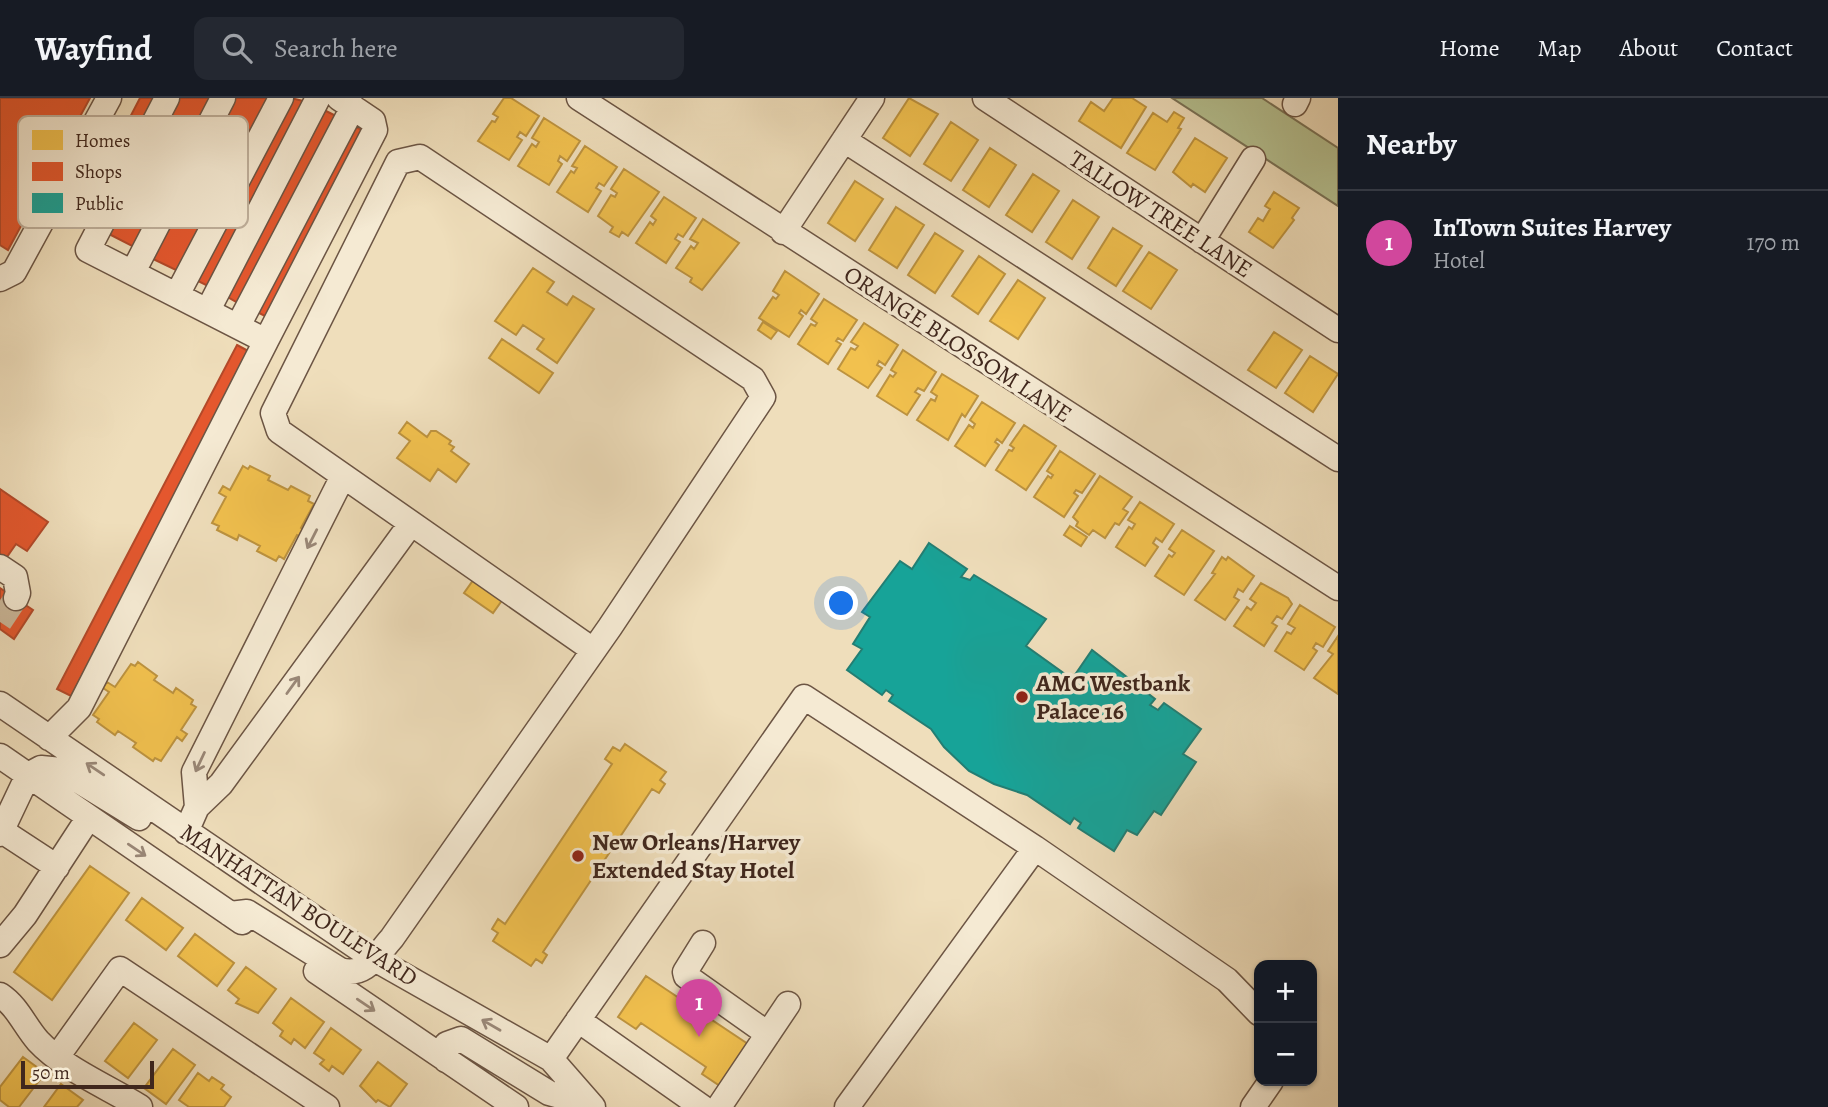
<!DOCTYPE html>
<meta charset="utf-8">
<style>
:root{--surface:#171b24;--page:#242831;--text:#f1f3f6;--muted:#9ea1a6;--line:#363941;--accent:#c59692}
body{margin:0;font-family:Alegreya,serif;background:var(--page);color:var(--text)}
.controls{position:absolute;right:21px;bottom:21px;display:grid;overflow:hidden;border-radius:14px;box-shadow:0 2px 5px #0004}
.controls button{width:63px;height:63px;display:grid;place-items:center;padding:0;border:0;border-bottom:2px solid var(--line);background:var(--surface);color:var(--text);font:35px sans-serif}
.scale{position:absolute;left:21px;bottom:18px;width:133px;box-sizing:border-box;padding-left:7px;border:4px solid #40271d;border-top:0;font-size:19px;line-height:24px;white-space:nowrap;color:#40271d;-webkit-text-stroke:5px #f5ead3;paint-order:stroke}
.you{position:absolute;left:842px;top:506px;width:24px;height:24px;margin:-18px;border:5px solid #fff;border-radius:50%;background:#1a73e8;box-shadow:0 0 0 10px #1a73e833}
.badge{display:grid;place-items:center;width:46px;height:46px;border-radius:50%;background:var(--accent);color:#fff;font-size:23px;font-weight:700}
.pin{position:absolute;translate:-50% -58px;filter:drop-shadow(0 2px 4px #0008)}
.pin::after{content:'';position:absolute;top:37px;width:24px;height:21px;background:inherit;clip-path:polygon(0 0,100% 0,50% 100%)}
.list{margin:0;padding:0;list-style:none}
h2{display:flex;justify-content:space-between;align-items:center;height:91px;margin:0;padding:0 28px;font-size:30px}
h2 small{font-size:23px;font-weight:400;color:var(--muted)}
.list li{display:grid;grid-template-columns:46px 1fr auto;gap:21px;align-items:center;box-sizing:border-box;height:105px;padding:0 28px;border-top:2px solid var(--line)}
.list b{display:block;font-size:26px;white-space:nowrap}
.list p{margin:0;font-size:23px;white-space:nowrap;color:var(--muted)}
.list em{font-size:23px;font-style:normal;color:var(--muted)}
.icon{flex:none;width:38px;height:38px;fill:none;stroke:currentColor;stroke-width:2;stroke-linecap:round;stroke-linejoin:round}
.map{position:relative;flex:none;width:1338px;height:1009px;overflow:hidden}
header{display:flex;align-items:center;gap:42px;box-sizing:border-box;height:98px;padding:0 35px;background:var(--surface);border-bottom:2px solid var(--line)}
header strong{font-size:33px}
nav{display:flex;gap:38px;margin-inline-start:auto;font-size:24px}
.search{width:490px;height:63px;background:var(--page);display:flex;align-items:center;gap:18px;box-sizing:border-box;padding:0 24px;border-radius:14px;color:var(--muted);font-size:26px}
main{display:flex}
aside{flex:1;background:var(--surface)}
.map>svg:first-child{display:block}
</style>
<header>
<strong>Wayfind</strong>
<div class="search"><svg class="icon" aria-label="search" viewBox="0 0 24 24"><circle cx="10" cy="10" r="6"/><path d="M15 15l6 6"/></svg>Search here</div>
<nav><a>Home</a><a>Map</a><a>About</a><a>Contact</a></nav>
</header>
<main>
<div class="map">
<svg width="1338" height="1009" viewBox="0 0 1338 1009">
<rect width="100%" height="100%" fill="#efdebb"/>
<filter id="stains"><feTurbulence type="fractalNoise" baseFrequency=".00286" numOctaves="4"/><feColorMatrix values="0 0 0 0 .2 0 0 0 0 .09 0 0 0 0 .02 0 0 0 .5 -.17"/></filter>
<radialGradient id="worn" r=".72"><stop offset=".6" stop-color="#630" stop-opacity="0"/><stop offset="1" stop-color="#630" stop-opacity=".3"/></radialGradient>
<path fill="#b6c292" stroke="#7b7458" stroke-width="2" d="M1172,0H1262L1338,50V108Z"/>
<path fill="#f2c14e" stroke="#bd933f" stroke-width="2" d="M504,0H511L539,18L526,38L520,34L517,39L522,42L509,62L478,43L492,23L495,24L498,19L493,16Z
M909,0L938,16L910,58L883,40Z
M1113,0H1132L1146,9L1121,50L1079,23L1091,4L1104,13Z
M1174,14L1184,20L1178,30L1181,31L1155,72L1127,55L1153,15L1167,24Z
M544,20L580,43L567,63L560,58L558,63L562,66L549,87L518,68L532,46L536,49L539,44L532,40Z
M951,24L978,42L951,83L924,66Z
M1195,40L1227,60L1205,94L1193,86L1191,89L1173,74Z
M585,48L617,69L604,88L599,85L596,90L601,93L588,114L557,94L571,73L574,75L577,70L572,68Z
M990,50L1016,67L989,109L963,92Z
M624,71L659,94L628,138L622,134L619,139L610,134L613,129L598,118L611,97L615,99L617,95L611,91Z
M1033,76L1059,93L1032,134L1006,117Z
M855,83L883,101L855,143L828,125Z
M1274,94L1299,110L1292,120L1294,122L1273,150L1249,134L1258,120L1263,123L1270,111L1265,108Z
M664,99L696,120L683,139L678,136L675,141L680,144L666,165L636,145L650,124L653,127L656,122L651,118Z
M1073,102L1099,119L1072,161L1046,144Z
M896,109L924,127L897,170L869,152Z
M703,121L739,145L702,192L690,184L692,180L676,170L691,148L694,151L698,145L690,141Z
M1113,130L1142,148L1116,188L1088,170Z
M935,135L963,153L935,195L908,177Z
M1149,154L1177,172L1151,211L1123,193Z
M979,158L1005,176L978,216L952,198Z
M533,170L554,184L547,194L567,207L573,198L594,211L557,265L537,251L544,241L523,227L516,237L495,223Z
M785,173L819,196L806,216L801,212L799,215L803,218L789,239L759,220L773,199L776,201L779,197L773,193Z
M1018,182L1045,200L1018,241L990,223Z
M824,201L857,222L843,243L838,240L836,243L841,246L828,266L798,246L811,226L815,228L817,225L811,221Z
M763,224L777,233L771,241L758,232Z
M864,225L898,247L885,267L879,263L877,267L882,270L868,290L838,271L851,250L855,252L858,248L851,244Z
M1274,234L1302,252L1276,290L1248,272Z
M502,241L553,275L539,295L489,260Z
M903,252L936,274L924,293L918,290L915,294L920,297L907,317L877,298L890,277L893,279L896,275L891,272Z
M1310,258L1338,276L1313,314L1285,295Z
M942,276L978,298L965,319L962,316L948,342L917,322L931,301L935,303L937,298L931,294Z
M982,304L1015,325L1002,345L997,341L995,344L999,347L985,368L955,348L969,327L973,330L975,326L970,322Z
M407,324L427,339L431,333H436L451,343L449,346L454,349L451,353L469,366L456,384L438,371L430,383L397,360L410,343L399,335Z
M1024,327L1056,348L1026,392L996,372L1009,352L1012,353L1014,350L1010,347Z
M1060,353L1095,376L1082,395L1076,392L1074,395L1078,398L1064,419L1034,399L1048,378L1051,380L1053,377L1047,373Z
M243,368L248,371L250,368L270,378L268,382L288,392L291,388L310,398L308,403L314,406L301,430L306,433L303,440L297,437L284,461L279,458L276,463L257,453L260,448L239,437L237,442L217,432L219,428L212,425L226,399L219,395L223,388L230,392Z
M1100,378L1132,399L1123,411L1128,414L1119,427L1115,425L1105,440L1093,432L1089,437L1076,428L1078,424L1073,419Z
M1140,404L1174,426L1162,444L1156,440L1153,445L1158,449L1145,468L1116,449L1129,429L1132,431L1135,426L1128,422Z
M1070,428L1087,439L1081,448L1064,437Z
M1182,432L1214,453L1184,497L1155,478L1169,457L1172,459L1175,455L1169,451Z
M1222,459L1226,462L1228,459L1254,478L1243,494L1238,491L1234,499L1239,502L1225,522L1195,502L1215,476L1212,475Z
M474,481L503,501L493,515L464,495Z
M1261,485L1288,500L1292,506L1282,521L1277,518L1272,525L1277,528L1264,548L1234,528L1247,509L1251,512L1256,505L1250,501Z
M1300,507L1335,529L1323,549L1316,545L1313,550L1317,553L1304,572L1275,553L1287,534L1291,536L1295,530L1288,526Z
M1338,538V596L1314,580L1333,556L1328,553Z
M138,564L157,578L154,582L173,595L176,590L193,602L191,606L196,609L181,632L187,636L182,643L177,639L161,663L155,660L153,663L133,649L136,645L118,633L115,637L97,624L99,621L93,617L109,594L103,590L107,584L115,589L131,566L135,568Z
M625,646L666,674L660,682L665,686L659,695L652,691L543,854L547,857L542,865L536,861L531,868L493,843L498,835L492,831L498,821L505,826L612,666L605,661L613,649L620,653Z
M90,768L129,795L52,902L14,874Z
M142,800L183,830L166,852L126,822Z
M195,836L234,865L217,888L178,858Z
M246,869L276,891L258,915L236,905L239,901L228,892Z
M646,878L748,946L720,988L702,976L706,969L641,925L636,931L618,919Z
M291,900L324,924L305,950L294,941L291,946L280,938L283,933L273,925Z
M134,925L157,942L128,980L105,963Z
M331,930L361,952L343,976L332,968L329,973L320,966L324,962L314,955Z
M173,951L195,967L166,1006L144,990Z
M23,959L45,975L19,1009H9L0,1002V989Z
M378,964L407,986L390,1009L378,1002L376,1004L360,988Z
M198,975L209,983L212,979L224,987L221,991L231,999L224,1009H189L179,1002Z
M61,986L83,1002L77,1009H44Z"/>
<path fill="#e4572e" stroke="#b34929" stroke-width="2" d="M0,0H90L8,152L0,147Z
M140,0H158L91,128L77,121Z
M178,0H215L136,150L107,135Z
M234,0H271L180,174L151,160Z
M291,0L307,4L210,189L196,182Z
M324,12L338,19L240,206L226,198Z
M354,28L368,35L271,221L257,214Z
M237,247L252,255L71,598L57,591Z
M0,391L48,424L27,453L16,446L0,469Z
M0,490L33,512L14,541L0,531Z"/>
<path fill="#17a398" stroke="#237e73" stroke-width="2" d="M929,445L967,471L961,479L970,482L974,477L1046,521L1026,548L1072,581L1092,552L1155,601L1150,607L1158,612L1164,605L1201,631L1183,656L1196,664L1161,717L1154,713L1137,737L1127,732L1114,753L1078,730L1081,725L1074,720L1070,726L1027,697L994,686L969,673L944,649L931,631L889,603L893,597L886,592L882,597L847,572L862,551L853,546L870,519L862,514L900,463L912,471Z"/>
<g fill="none" stroke-linecap="round" stroke-linejoin="round">
<path stroke="#ccb99b" stroke-width="24" stroke-dasharray="24 12" stroke-linecap="butt" d="M0,524L16,500"/>
<defs>
<path id="minor" d="M579,0L1338,490
M985,0L1338,232
M1295,6L1298,0
M844,42L1338,361
M783,134L872,0
M1202,143L1253,61
M133,174L223,0
M0,181L14,174L109,0
M177,197L281,0
M208,212L318,0
M238,228L353,9
M266,243L375,32L373,23L339,0
M0,469L15,479L18,495L16,500
M0,606L373,860L551,961L593,1009
M49,640L79,610L266,243L88,152L167,0
M0,658L242,824
M197,709L194,674L342,380
M2,733L57,769
M186,734L197,709L221,686L410,427
M0,736L28,677L41,670L61,672L139,720
M230,816L247,814L340,872C365,880 376,858 392,840L610,529L763,299L753,281L420,59L398,64L273,315L279,333L593,552
M703,845L685,874L686,878L768,936
M0,847L25,817L89,719
M316,873L516,1009
M0,897C18,909 24,927 38,943C64,971 108,989 140,1009
M578,922L702,1009
M57,959L120,871L327,1009
M551,961L804,599L1035,750
M446,962L447,946L461,941L549,995L589,1006
M719,1009L788,906
M847,1009L1035,750L1227,882L1259,915
M1253,1009L1271,983"/>
</defs>
<use href="#minor" stroke="#6c5544" stroke-width="27"/>
<use href="#minor" stroke="#f5ead3" stroke-width="24"/>
</g>
<defs><path id="oneway-shaft" d="M-6 0H5M1.5-3L5.5 0L1.5 3" fill="none" stroke-width="1.6" stroke-linecap="round" stroke-linejoin="round" transform="scale(1.75)"/></defs>
<g stroke="#9a8878">
<use href="#oneway-shaft" transform="translate(312 441) rotate(117)"/>
<use href="#oneway-shaft" transform="translate(293 587) rotate(-54)"/>
<use href="#oneway-shaft" transform="translate(200 664) rotate(115)"/>
<use href="#oneway-shaft" transform="translate(95 671) rotate(-146)"/>
<use href="#oneway-shaft" transform="translate(137 752) rotate(34)"/>
<use href="#oneway-shaft" transform="translate(366 907) rotate(34)"/>
<use href="#oneway-shaft" transform="translate(491 927) rotate(-150)"/>
</g>
<g fill="#8f2418" stroke="#f5ead3" stroke-width="2.5">
<circle cx="1022" cy="599" r="7"/>
<circle cx="578" cy="758" r="7"/>
</g>
<g text-anchor="middle" dominant-baseline="central" stroke-width="7" stroke-linejoin="round" paint-order="stroke">
<g font-size="24" fill="#40271d" stroke="#f5ead3">
<text transform="translate(1161 116) rotate(33)">TALLOW TREE LANE</text>
<text transform="translate(958 246) rotate(33)">ORANGE BLOSSOM LANE</text>
<text transform="translate(299 807) rotate(33)">MANHATTAN BOULEVARD</text>
</g>
<g font-size="24" font-weight="bold" fill="#40271d" stroke="#f5ead3" text-anchor="start">
<text x="1036" y="585">AMC Westbank<tspan x="1036" dy="28">Palace 16</tspan></text>
<text x="592" y="744">New Orleans/Harvey<tspan x="592" dy="28">Extended Stay Hotel</tspan></text>
</g>
</g>
<rect x="18" y="18" width="230" height="112" rx="10" fill="#f5ead3" stroke="#bfb09c" stroke-width="2"/>
<rect x="32" y="32" width="31" height="20" fill="#f2c14e"/>
<rect x="32" y="64" width="31" height="19" fill="#e4572e"/>
<rect x="32" y="95" width="31" height="20" fill="#17a398"/>
<g font-size="19" fill="#40271d">
<text x="75" y="49">Homes</text>
<text x="75" y="80">Shops</text>
<text x="75" y="112">Public</text>
</g>
<rect width="100%" height="100%" filter="url(#stains)"/>
<rect width="100%" height="100%" fill="url(#worn)"/>
</svg>
<div class="controls">
<button>+</button>
<button>−</button>
</div>
<div class="scale">50 m</div>
<div class="you"></div>
<div class="pin badge" style="left:699px;top:939px;background:#d1479c">1</div>
</div>
<aside>
<h2>Nearby<small></small></h2>
<ul class="list">
<li><span class="badge" style="background:#d1479c">1</span><div><b>InTown Suites Harvey</b><p>Hotel</p></div><em>170 m</em></li>
</ul>
</aside>
</main>
